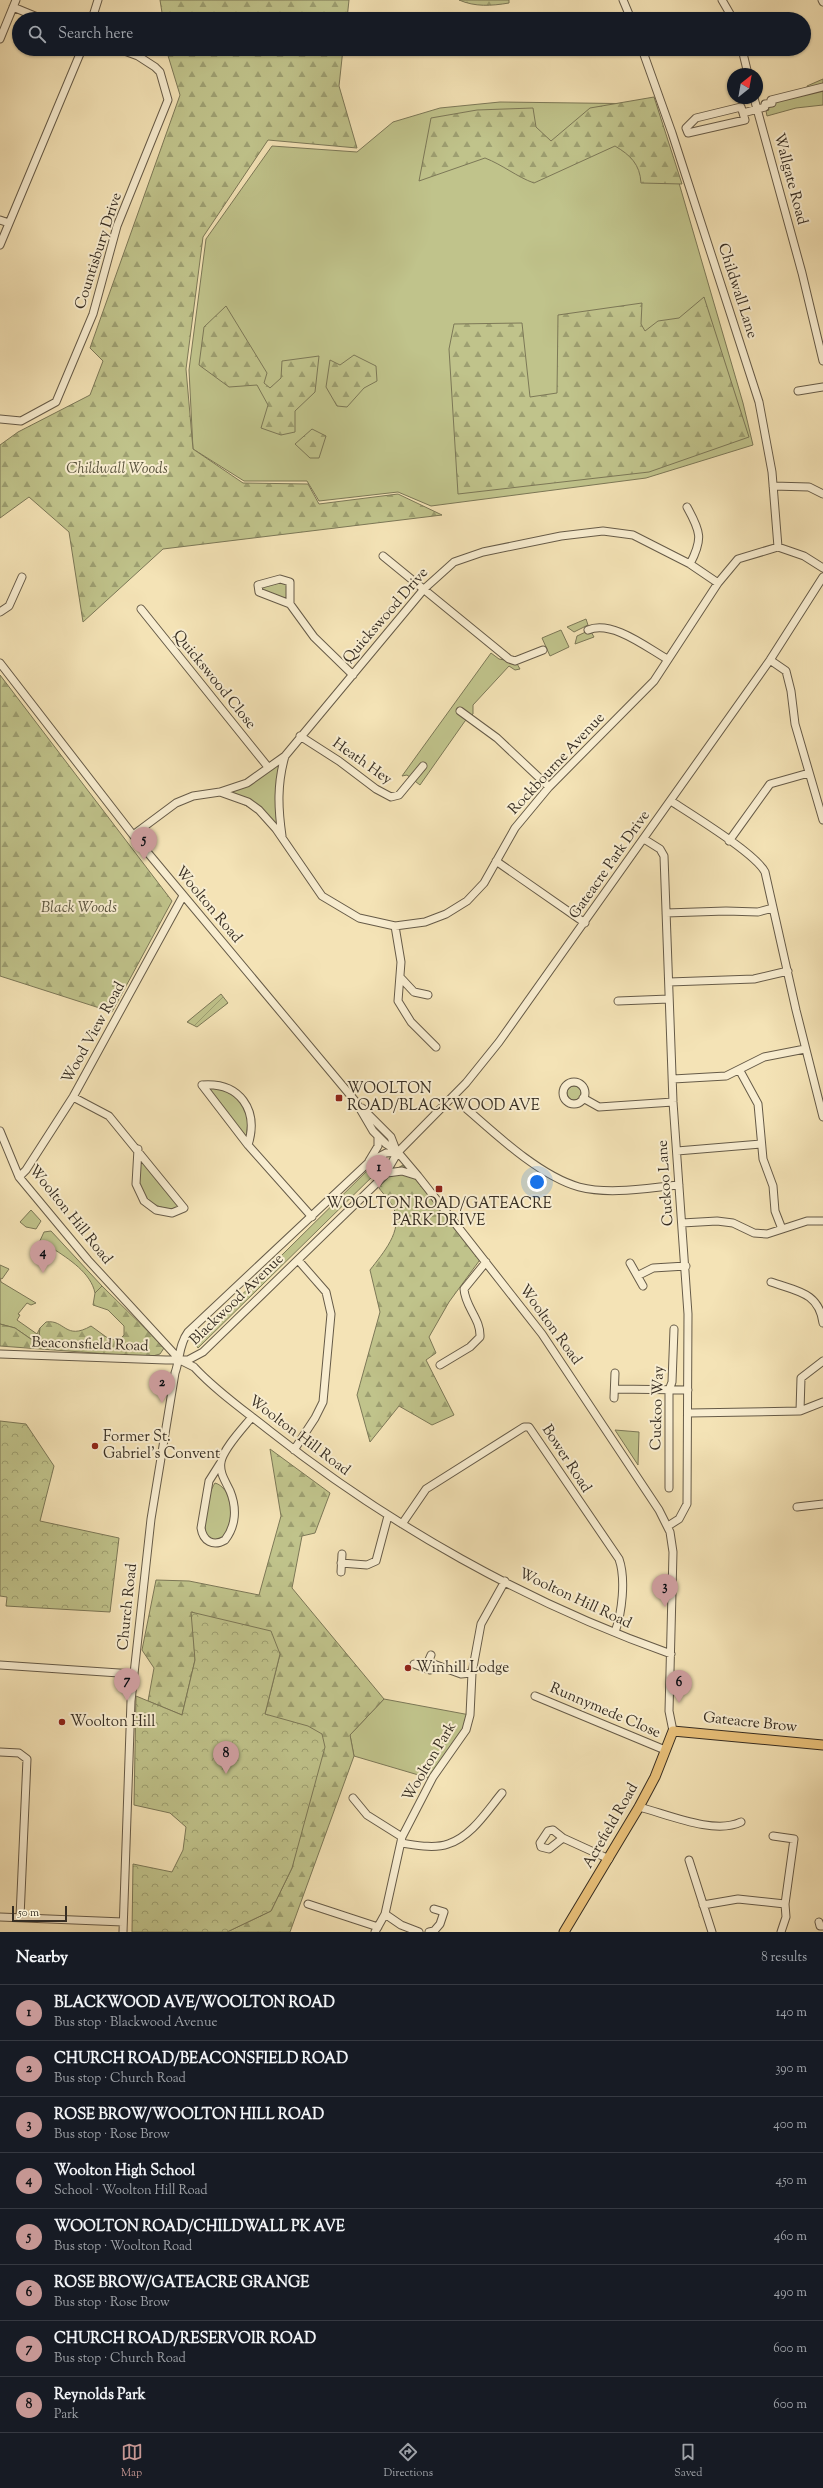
<!DOCTYPE html>
<meta charset="utf-8">
<style>
:root{--surface:#171b24;--page:#242831;--text:#f1f3f6;--muted:#9ea1a6;--line:#363941;--accent:#c59692}
body{margin:0;font-family:"Sorts Mill Goudy",serif;background:var(--page);color:var(--text)}
.compass{position:absolute;left:727px;top:68px;width:36px;height:36px;border-radius:50%;background:var(--surface);box-shadow:0 1px 3px #0004;rotate:31deg}
.scale{position:absolute;left:12px;bottom:10px;width:55px;box-sizing:border-box;padding-left:4px;border:2px solid #372e23;border-top:0;font-size:11px;line-height:14px;white-space:nowrap;color:#372e23;-webkit-text-stroke:3px #f8edd0;paint-order:stroke}
.you{position:absolute;left:537px;top:1182px;width:14px;height:14px;margin:-10px;border:3px solid #fff;border-radius:50%;background:#1a73e8;box-shadow:0 0 0 6px #1a73e833}
.badge{display:grid;place-items:center;width:26px;height:26px;border-radius:50%;background:var(--accent);color:#111;font-size:13px;font-weight:700}
.pin{position:absolute;translate:-50% -33px;filter:drop-shadow(0 1px 2px #0008)}
.pin::after{content:'';position:absolute;top:21px;width:14px;height:12px;background:inherit;clip-path:polygon(0 0,100% 0,50% 100%)}
.list{margin:0;padding:0;list-style:none}
h2{display:flex;justify-content:space-between;align-items:center;height:52px;margin:0;padding:0 16px;font-size:17px}
h2 small{font-size:13px;font-weight:400;color:var(--muted)}
.list li{display:grid;grid-template-columns:26px 1fr auto;gap:12px;align-items:center;box-sizing:border-box;height:56px;padding:0 16px;border-top:1px solid var(--line)}
.list b{display:block;font-size:15px;white-space:nowrap}
.list p{margin:0;font-size:13px;white-space:nowrap;color:var(--muted)}
.list em{font-size:13px;font-style:normal;color:var(--muted)}
.icon{flex:none;width:22px;height:22px;fill:none;stroke:currentColor;stroke-width:2;stroke-linecap:round;stroke-linejoin:round}
.map{position:relative;flex:none;width:823px;height:1932px;overflow:hidden}
.search{position:absolute;background:var(--surface);box-shadow:0 1px 3px #0004;left:12px;right:12px;top:12px;height:44px;display:flex;align-items:center;gap:10px;box-sizing:border-box;padding:0 14px;border-radius:22px;color:var(--muted);font-size:15px}
.sheet{height:500px;background:var(--surface)}
nav{display:flex;justify-content:space-around;align-items:center;box-sizing:border-box;height:56px;border-top:1px solid var(--line);background:var(--surface);font-size:11px;color:var(--muted)}
nav a{display:grid;justify-items:center;gap:2px}
nav .on{color:var(--accent)}
.map>svg:first-child{display:block}
</style>
<div class="map">
<svg width="823" height="1932" viewBox="0 0 823 1932">
<defs>
<pattern id="forest-firs" width="22" height="20" patternUnits="userSpaceOnUse"><rect width="22" height="20" fill="#c0c38b"/><path d="M5 1l3.5 6h-7zM16 11l3.5 6h-7z" fill="#9d9f71"/></pattern>
<pattern id="park-crowns" width="20" height="18" patternUnits="userSpaceOnUse"><rect width="20" height="18" fill="#c0c38b"/><path d="M2 6a3 3 0 1 1 6 0M12 15a3 3 0 1 1 6 0" fill="none" stroke="#9d9f71"/></pattern>
<pattern id="garden-furrows" width="10" height="10" patternUnits="userSpaceOnUse"><rect width="10" height="10" fill="#c0c38b"/><path d="M-1 1l2-2M0 10L10 0M9 11l2-2" fill="none" stroke="#9d9f71"/></pattern>
</defs>
<rect width="100%" height="100%" fill="#f4e3b6"/>
<filter id="stains"><feTurbulence type="fractalNoise" baseFrequency=".005" numOctaves="4"/><feColorMatrix values="0 0 0 0 .2 0 0 0 0 .09 0 0 0 0 .02 0 0 0 .5 -.17"/></filter>
<radialGradient id="worn" r=".72"><stop offset=".6" stop-color="#630" stop-opacity="0"/><stop offset="1" stop-color="#630" stop-opacity=".3"/></radialGradient>
<path fill="#c0c38b" stroke="#7c7857" d="M823,79V105L796,108L767,116L766,111L769,110L767,105L769,99L808,89L807,86Z
M500,102L656,104L743,403L753,445L646,478L431,506L398,492L319,501L307,481H244L193,449L189,370L206,239L272,146L357,152L393,122L440,108Z
M280,579L290,582V604L259,592L258,585Z
M586,619L588,625L574,632L567,627Z
M561,630L569,647L550,656L542,638Z
M590,630L594,637L575,644L577,636Z
M491,653L499,659L516,662L520,669L515,670L509,666L473,705V714L465,721L420,785L407,775L402,776Z
M284,759L278,798L282,836L254,810L226,795Z
M567 1093a7 7 0 1 1 14 0a7 7 0 1 1-14 0Z
M206,1086C240,1092 251,1106 247,1140Z
M140,1154L181,1207C163,1213 142,1202 138,1182C136,1174 139,1163 140,1154Z
M383,1159L385,1161L382,1167L198,1348L194,1342L377,1161Z
M31,1210L41,1221L36,1229L26,1227L20,1222Z
M51,1231L102,1286L95,1293C91,1273 69,1259 52,1248L47,1252L38,1245L44,1232Z
M0,1278L1,1282L36,1303L31,1305L27,1303L18,1314L20,1315L17,1320L37,1334L40,1328L38,1344L15,1328L0,1324Z
M615,1430L639,1432L638,1465Z
M215,1483C231,1487 237,1519 228,1533C227,1535 224,1538 222,1540H208C201,1527 207,1494 215,1483Z
M384,1699L470,1715L459,1739L432,1779L354,1756L350,1735Z"/>
<path fill="url(#forest-firs)" stroke="#7c7857" d="M160,0H349L347,19H163Z
M459,0H509V3C491,6 475,7 459,0Z
M166,49H343L339,86L357,148L268,140L203,237L186,369L193,449L243,483L308,484L319,504L398,494L442,515L163,549L83,622L69,532L29,497L0,518V445L18,432L90,395L103,361L90,348L180,95Z
M654,97L682,184L641,183C640,164 630,155 615,146L534,183C517,177 503,165 485,158L419,181L431,118L477,110L533,108L536,127L551,141L590,108Z
M704,297L749,437L649,472L458,494L449,349L454,324L522,323L530,397L557,393L558,315L642,303L641,324L645,331L658,321L679,318Z
M226,306L267,373L264,383L270,388L281,378L282,361L319,356L315,392L295,411V432L281,435L261,428L268,405L257,385L229,387L199,365L204,327Z
M354,355L376,366L377,381L364,388L347,407L337,406L326,387L330,360L340,365Z
M312,429L326,436L319,458H310L295,444Z
M0,675L172,901L112,1012L0,976Z
M403,1165L482,1257L449,1302L429,1337L436,1353L426,1360L454,1415L432,1425L399,1406L370,1442L357,1395L380,1312L370,1270C383,1253 403,1231 394,1209C391,1201 384,1195 379,1188L384,1176Z
M102,1286L161,1344L164,1348L160,1354L149,1357L0,1346V1324L15,1328L38,1344L40,1328L46,1322C65,1319 65,1341 91,1326L109,1339L119,1340L124,1335V1326L108,1310L93,1305L95,1293Z
M270,1449L330,1493L315,1533L302,1536L292,1588L384,1699L350,1735L354,1756L290,1932H227L271,1911L292,1868L299,1836L265,1714L280,1654L192,1612L195,1660L182,1715L148,1701L154,1668L142,1650L156,1580L189,1581L259,1595L281,1516Z"/>
<path fill="url(#park-crowns)" stroke="#7c7857" d="M0,1265L9,1269L2,1279L0,1278Z
M0,1421L26,1424L54,1466L40,1521L119,1538L110,1612L6,1606L7,1597L0,1596Z
M191,1612L271,1631L280,1654L265,1714L308,1726L322,1734L325,1747L292,1868L271,1911L227,1932H132L133,1864L172,1872L183,1850L186,1827L170,1813L134,1805L136,1696L182,1715L195,1660Z"/>
<path fill="url(#garden-furrows)" stroke="#7c7857" d="M221,994L228,1003L197,1027L187,1022Z"/>
<g fill="none" stroke-linecap="round" stroke-linejoin="round">
<defs>
<path id="minor" d="M623,0L631,19
M722,0L733,19
M822,0L823,2
M13,7L42,19
M92,19L98,0
M0,39L16,0
M642,49L672,133L759,402L772,472L778,547
M742,49L748,74
M754,98L802,273L823,361
M743,113L741,107L696,118L686,128L688,133L745,120L743,113L765,107V104L772,103L771,100L823,87
M0,220L9,223
M0,245L82,49
M798,391L823,387
M0,419L21,421L56,402L93,314L117,226L168,100L160,72L155,67L138,56L119,49
M773,486L809,487L823,494
M687,507C701,532 703,539 690,564
M383,556L509,659L515,661L543,650
M290,604V582L280,579L258,585L259,592L290,604L314,637L353,675
M141,609L268,767
M0,612L9,606L22,577
M588,630C612,620 646,647 667,659
M770,660L786,671L791,691L795,724L823,820
M0,663L133,835L356,1102L373,1131L386,1144L396,1150L418,1176L542,1334L659,1510L670,1532L673,1552L669,1711L673,1731
M460,711L497,738L549,787
M300,736L339,761L376,789L391,797L399,795L423,766
M220,792L247,783L285,756L424,589L454,562L483,552L561,536L603,531L633,535L690,564L718,583
M671,801C692,815 755,853 765,872L796,1010L823,1117
M133,835L176,803L193,796L220,792L248,802L259,810L276,829L322,896L359,918L395,926L425,922L446,914L467,901L484,883L515,828L549,787L654,681L718,583L738,559L778,547L804,556L823,568
M282,836C278,808 277,784 285,756
M644,839L660,849L664,856L673,1102L688,1314L687,1504L679,1519L668,1526
M729,841L770,784L809,773
M496,861L585,923
M666,913L726,911L758,912L773,908
M395,926L401,962L398,1001L411,1022L436,1047
M400,977L414,992L428,995
M669,982L754,979L788,971
M618,1001L669,999
M740,1071L758,1104L763,1159L773,1186L775,1211L782,1229
M673,1079L726,1076L764,1057L805,1049
M563 1093a11 11 0 1 1 22 0a11 11 0 1 1-22 0Z
M202,1085L248,1145L312,1217
M202,1085C240,1082 259,1110 248,1145
M73,1097L109,1116L184,1208L172,1213L156,1210L144,1201L136,1184L138,1149
M453,1097C487,1126 536,1175 579,1187C610,1195 647,1188 679,1185
M583,1098L599,1107L673,1102
M362,1108L391,1137L396,1150
M0,1131L19,1177L29,1189L88,1260L180,1360L194,1367C216,1391 245,1411 270,1431C390,1526 527,1603 671,1654
M677,1151L761,1144
M369,1161L378,1146V1137
M387,1173L402,1171L418,1176
M19,1177L26,1170L73,1097L183,896
M682,1223L717,1221L733,1223L754,1233L767,1234L807,1221H823
M630,1263L643,1286
M639,1275L653,1268L686,1266
M771,1282C796,1291 819,1292 823,1323
M0,1354L166,1360H188L203,1352L384,1176L398,1152L466,1083L499,1042L770,660L823,577
M440,1365L470,1347L480,1337C481,1319 465,1307 464,1289L486,1262
M615,1389L688,1390
M614,1398L615,1373
M800,1411L801,1378L823,1361
M689,1413L800,1411L823,1402
M294,1450L315,1418L323,1402L331,1314L326,1292L298,1260
M221,1462L209,1481L201,1528C203,1541 213,1547 225,1540C236,1526 237,1508 230,1491C226,1482 219,1473 221,1462C223,1449 243,1428 252,1417
M669,1488V1390L672,1382L674,1329
M797,1507L823,1504
M402,1524L426,1489L524,1427H529L619,1559C626,1579 622,1613 615,1632
M341,1563L367,1565L376,1561L388,1516
M341,1572L342,1554
M431,1655L428,1662L461,1674L472,1673
M414,1664L430,1670L433,1664
M0,1665L134,1674
M535,1696L665,1750
M0,1752L19,1753L27,1759L20,1917
M353,1798L367,1815L402,1837
M639,1807C667,1814 714,1835 741,1822
M773,1836L794,1839L785,1904L786,1917L781,1932
M563,1838L553,1830L548,1831L540,1843L541,1847L549,1849L563,1838L609,1859
M401,1843C415,1845 434,1849 448,1844C471,1837 487,1811 502,1793
M689,1860L712,1932
M308,1904L378,1927
M703,1905L738,1899L785,1904
M385,1914L401,1925L419,1932
M0,1917L123,1922
M819,1922L820,1926H823
M123,1932L131,1701L151,1519L175,1373C180,1359 179,1344 188,1332L369,1162L386,1153L398,1152
M375,1932L385,1914L402,1837L433,1777L466,1730L470,1715L472,1673L481,1624L505,1581
M429,1932L434,1931L440,1924L444,1912L434,1909"/>
<path id="major" d="M564,1932L639,1807L655,1777L673,1731L823,1745"/>
</defs>
<use href="#minor" stroke="#665b48" stroke-width="9"/>
<use href="#major" stroke="#372e23" stroke-width="11"/>
<use href="#minor" stroke="#f8edd0" stroke-width="7"/>
<use href="#major" stroke="#eac27b" stroke-width="9"/>
</g>
<g fill="#8f2418" stroke="#f8edd0" stroke-width="1.5">
<rect x="335" y="1094" width="8" height="8" rx="2"/>
<rect x="435" y="1185" width="8" height="8" rx="2"/>
<circle cx="95" cy="1446" r="4"/>
<circle cx="408" cy="1668" r="4"/>
<circle cx="62" cy="1722" r="4"/>
</g>
<g text-anchor="middle" dominant-baseline="central" stroke-width="4" stroke-linejoin="round" paint-order="stroke">
<g font-size="15" fill="#372e23" stroke="#f8edd0">
<text transform="translate(790 179) rotate(75)">Wallgate Road</text>
<text transform="translate(99 251) rotate(-72)">Countisbury Drive</text>
<text transform="translate(737 291) rotate(72)">Childwall Lane</text>
<text transform="translate(386 616) rotate(-49)">Quickswood Drive</text>
<text transform="translate(214 680) rotate(51)">Quickswood Close</text>
<text transform="translate(362 762) rotate(35)">Heath Hey</text>
<text transform="translate(557 764) rotate(-47)">Rockbourne Avenue</text>
<text transform="translate(610 865) rotate(-55)">Gateacre Park Drive</text>
<text transform="translate(208 905) rotate(50)">Woolton Road</text>
<text transform="translate(94 1033) rotate(-61)">Wood View Road</text>
<text transform="translate(666 1183) rotate(-94)">Cuckoo Lane</text>
<text transform="translate(70 1215) rotate(51)">Woolton Hill Road</text>
<text transform="translate(237 1300) rotate(-44)">Blackwood Avenue</text>
<text transform="translate(550 1325) rotate(54)">Woolton Road</text>
<text transform="translate(90 1345) rotate(2)">Beaconsfield Road</text>
<text transform="translate(658 1408) rotate(-88)">Cuckoo Way</text>
<text transform="translate(299 1436) rotate(37)">Woolton Hill Road</text>
<text transform="translate(566 1459) rotate(57)">Bower Road</text>
<text transform="translate(575 1599) rotate(25)">Woolton Hill Road</text>
<text transform="translate(128 1607) rotate(-84)">Church Road</text>
<text transform="translate(605 1711) rotate(23)">Runnymede Close</text>
<text transform="translate(750 1723) rotate(6)">Gateacre Brow</text>
<text transform="translate(430 1762) rotate(-59)">Woolton Park</text>
<text transform="translate(611 1826) rotate(-60)">Acrefield Road</text>
</g>
<g font-size="15" font-style="italic" fill="#59533d" stroke="#f8edd0">
<text x="117" y="469">Childwall Woods</text>
<text x="79" y="908">Black Woods</text>
</g>
<g font-size="15" fill="#372e23" stroke="#f8edd0" text-anchor="start">
<text x="347" y="1089">WOOLTON<tspan x="347" dy="17">ROAD/BLACKWOOD AVE</tspan></text>
<text x="439" y="1204" text-anchor="middle">WOOLTON ROAD/GATEACRE<tspan x="439" dy="17">PARK DRIVE</tspan></text>
<text x="103" y="1437">Former St.<tspan x="103" dy="17">Gabriel's Convent</tspan></text>
<text x="416" y="1668">Winhill Lodge</text>
<text x="70" y="1722">Woolton Hill</text>
</g>
</g>
<rect width="100%" height="100%" filter="url(#stains)"/>
<rect width="100%" height="100%" fill="url(#worn)"/>
</svg>
<svg class="compass" viewBox="-18 -18 36 36"><path d="M0-13l5 13h-10z" fill="#e53935"/><path d="M0 13l5-13h-10z" fill="#9ea1a6"/></svg>
<div class="scale">50 m</div>
<div class="you"></div>
<div class="pin badge" style="left:379px;top:1188px">1</div>
<div class="pin badge" style="left:162px;top:1403px">2</div>
<div class="pin badge" style="left:665px;top:1607px">3</div>
<div class="pin badge" style="left:43px;top:1273px">4</div>
<div class="pin badge" style="left:144px;top:860px">5</div>
<div class="pin badge" style="left:679px;top:1703px">6</div>
<div class="pin badge" style="left:127px;top:1701px">7</div>
<div class="pin badge" style="left:226px;top:1774px">8</div>
<div class="search"><svg class="icon" aria-label="search" viewBox="0 0 24 24"><circle cx="10" cy="10" r="6"/><path d="M15 15l6 6"/></svg>Search here</div>
</div>
<section class="sheet">
<h2>Nearby<small>8 results</small></h2>
<ul class="list">
<li><span class="badge">1</span><div><b>BLACKWOOD AVE/WOOLTON ROAD</b><p>Bus stop · Blackwood Avenue</p></div><em>140 m</em></li>
<li><span class="badge">2</span><div><b>CHURCH ROAD/BEACONSFIELD ROAD</b><p>Bus stop · Church Road</p></div><em>390 m</em></li>
<li><span class="badge">3</span><div><b>ROSE BROW/WOOLTON HILL ROAD</b><p>Bus stop · Rose Brow</p></div><em>400 m</em></li>
<li><span class="badge">4</span><div><b>Woolton High School</b><p>School · Woolton Hill Road</p></div><em>450 m</em></li>
<li><span class="badge">5</span><div><b>WOOLTON ROAD/CHILDWALL PK AVE</b><p>Bus stop · Woolton Road</p></div><em>460 m</em></li>
<li><span class="badge">6</span><div><b>ROSE BROW/GATEACRE GRANGE</b><p>Bus stop · Rose Brow</p></div><em>490 m</em></li>
<li><span class="badge">7</span><div><b>CHURCH ROAD/RESERVOIR ROAD</b><p>Bus stop · Church Road</p></div><em>600 m</em></li>
<li><span class="badge">8</span><div><b>Reynolds Park</b><p>Park</p></div><em>600 m</em></li>
</ul>
</section>
<nav>
<a class="on"><svg class="icon" aria-label="map" viewBox="0 0 24 24"><path d="M3 6l6-2 6 2 6-2v14l-6 2-6-2-6 2zM9 4v14M15 6v14"/></svg>Map</a>
<a><svg class="icon" aria-label="directions" viewBox="0 0 24 24"><path d="M12 3l9 9-9 9-9-9zM9 14v-3h6M13 9l2 2-2 2"/></svg>Directions</a>
<a><svg class="icon" aria-label="saved" viewBox="0 0 24 24"><path d="M7 4h10v16l-5-4-5 4z"/></svg>Saved</a>
</nav>
